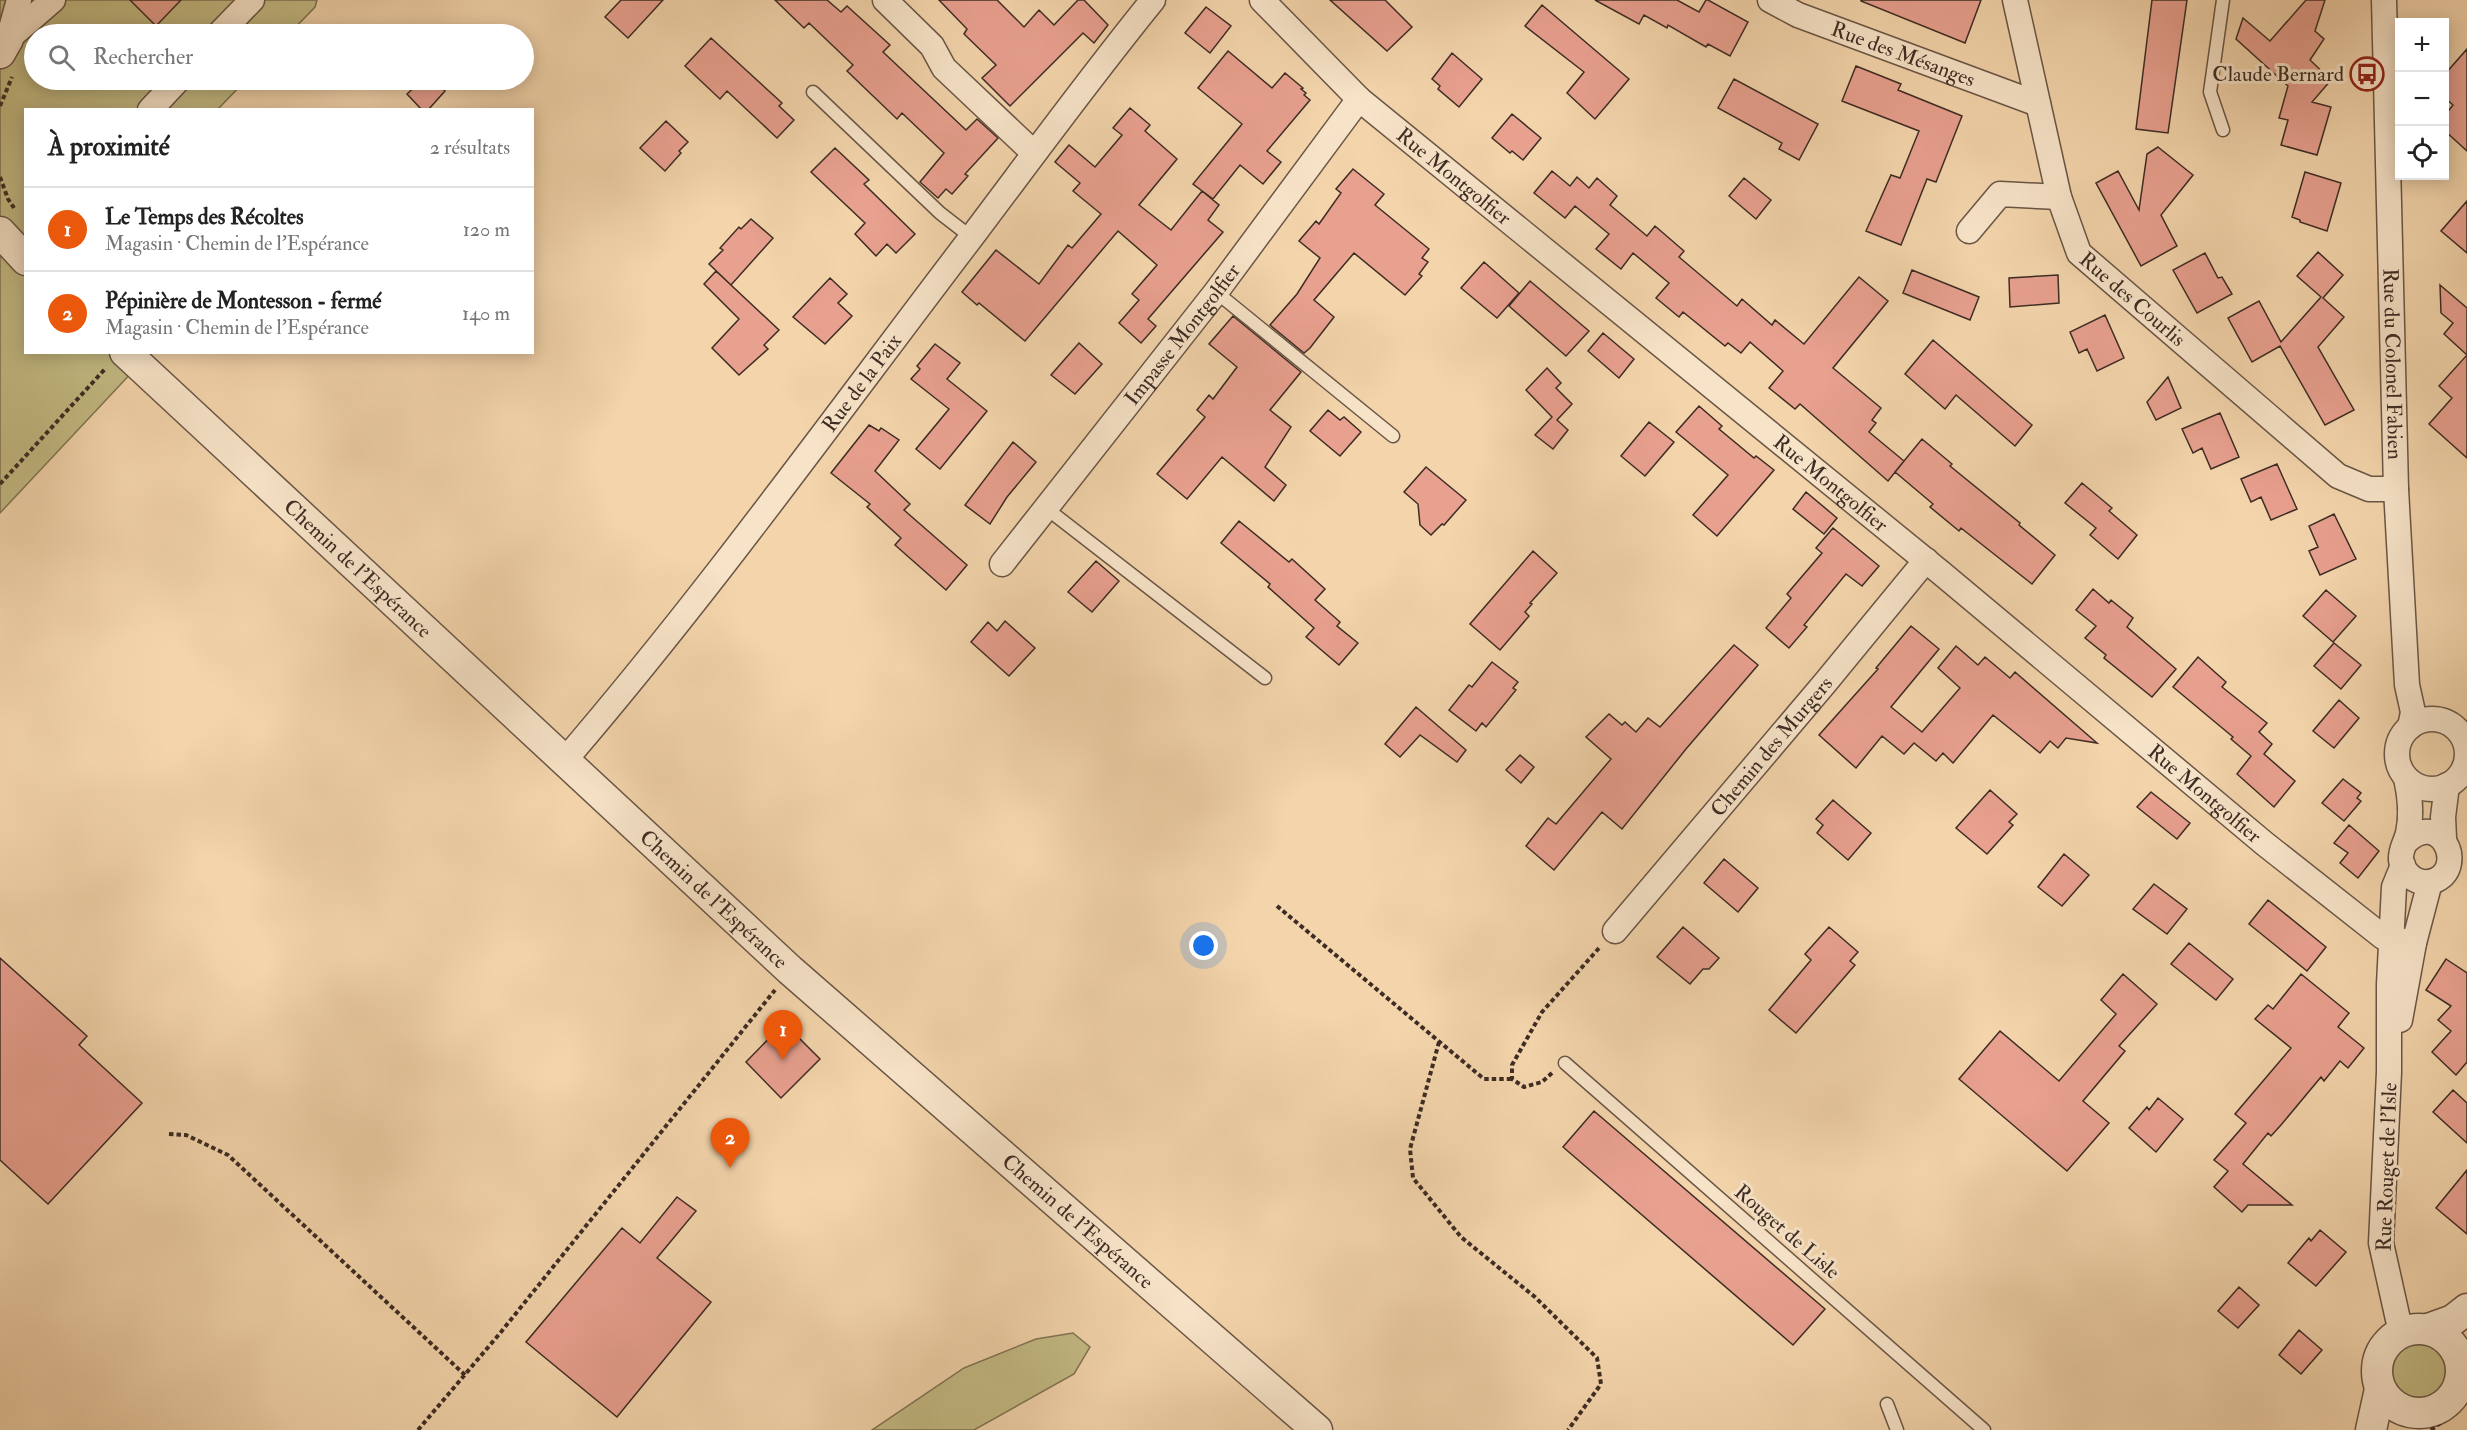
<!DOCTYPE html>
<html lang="fr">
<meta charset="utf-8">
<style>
:root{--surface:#fff;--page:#f2f2f2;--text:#222;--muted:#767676;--line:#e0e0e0;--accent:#ea580c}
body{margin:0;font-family:"IM FELL Double Pica",serif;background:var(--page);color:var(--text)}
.controls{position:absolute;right:18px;top:18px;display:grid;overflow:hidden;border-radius:0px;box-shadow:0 3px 15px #0003}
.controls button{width:54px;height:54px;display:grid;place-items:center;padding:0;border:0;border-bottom:2px solid var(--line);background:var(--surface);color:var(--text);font:30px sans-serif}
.you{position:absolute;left:1204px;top:946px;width:21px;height:21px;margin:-15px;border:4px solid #fff;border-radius:50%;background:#1a73e8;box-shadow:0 0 0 9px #1a73e833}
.badge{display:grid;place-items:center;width:39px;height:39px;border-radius:50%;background:var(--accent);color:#fff;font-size:20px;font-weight:700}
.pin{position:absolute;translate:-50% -50px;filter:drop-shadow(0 2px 3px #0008)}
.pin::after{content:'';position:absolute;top:32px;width:21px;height:18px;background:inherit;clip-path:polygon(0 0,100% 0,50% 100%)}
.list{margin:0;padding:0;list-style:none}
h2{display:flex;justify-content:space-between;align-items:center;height:78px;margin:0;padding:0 24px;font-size:26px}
h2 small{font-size:20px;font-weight:400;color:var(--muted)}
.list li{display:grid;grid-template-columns:39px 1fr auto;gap:18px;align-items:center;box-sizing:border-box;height:84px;padding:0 24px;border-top:2px solid var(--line)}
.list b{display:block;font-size:22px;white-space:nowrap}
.list p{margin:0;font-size:20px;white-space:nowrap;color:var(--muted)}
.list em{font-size:20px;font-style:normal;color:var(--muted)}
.icon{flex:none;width:33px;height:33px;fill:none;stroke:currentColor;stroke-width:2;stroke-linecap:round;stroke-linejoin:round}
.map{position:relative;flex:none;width:2467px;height:1430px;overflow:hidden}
.search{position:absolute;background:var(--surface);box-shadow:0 3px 15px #0003;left:24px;top:24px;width:510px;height:66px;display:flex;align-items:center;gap:15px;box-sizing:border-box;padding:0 21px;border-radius:33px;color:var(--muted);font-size:22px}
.panel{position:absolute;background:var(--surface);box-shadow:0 3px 15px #0003;left:24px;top:108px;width:510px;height:246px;border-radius:0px}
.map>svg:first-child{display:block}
</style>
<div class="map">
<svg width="2467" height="1430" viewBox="0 0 2467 1430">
<rect width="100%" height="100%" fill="#f3d4ab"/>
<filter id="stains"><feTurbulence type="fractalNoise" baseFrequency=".00333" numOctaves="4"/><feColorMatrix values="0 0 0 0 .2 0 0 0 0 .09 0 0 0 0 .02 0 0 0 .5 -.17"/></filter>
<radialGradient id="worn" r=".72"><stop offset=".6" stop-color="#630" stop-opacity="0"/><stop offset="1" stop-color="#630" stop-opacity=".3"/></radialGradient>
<path fill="#c3ba83" stroke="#807354" stroke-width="1.5" d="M0,0H317L315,7L289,34H34V80H246L218,109L26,110V352L150,353L0,513Z
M1073,1333L1090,1347L1074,1374L974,1430H872L964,1368L1036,1339Z
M2388 1371a31 31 0 1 1 62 0a31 31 0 1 1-62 0Z"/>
<path fill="#e8a08f" stroke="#3d2c24" stroke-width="1.5" d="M130,0H181L156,26Z
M621,0H663L628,38L605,17Z
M775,0H827L841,12L847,6L890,45L883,52L966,130L977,119L998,138L965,174L968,176L952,194L946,189L938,198L920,182L944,153L902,113L897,119L847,71L853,65L809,23L804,28Z
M939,0H997L1024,27L1039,10L1054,25L1078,0H1084L1108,25L1094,43L1083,33L1010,106L982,78L996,65L964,34L967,29Z
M1330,0H1385L1412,27L1387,51Z
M1595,0H1677L1699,12L1706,0H1708L1748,22L1730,56L1708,44L1706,47L1668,25L1667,28L1644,15L1639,24Z
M1981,0L1965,43L1861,1V0Z
M2152,0H2187L2168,133L2136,129Z
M2306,0H2325L2315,31L2324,39L2310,60L2331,80L2312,102L2331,107L2317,155L2281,145L2288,120L2279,118L2288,86L2236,39L2243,18L2270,41Z
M1542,5L1629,79L1595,119L1567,93L1584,72L1525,26Z
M1206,7L1231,26L1210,53L1185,33Z
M711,38L782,103L779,106L794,120L777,138L727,91L720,99L685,66Z
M2467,49V151L2445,131V115L2453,105L2445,98V74Z
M1228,51L1272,88L1285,73L1303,88L1301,89L1306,93L1304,95L1310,100L1267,151L1281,162L1263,184L1240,165L1213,199L1193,184L1242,124L1198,88Z
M1452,53L1482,79L1459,107L1438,89L1440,86L1432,79Z
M1856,66L1901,84L1898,90L1962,116L1936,182L1927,179L1901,245L1866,231L1891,175L1900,178L1919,131L1842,101Z
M1734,79L1818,124L1799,160L1779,149L1782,143L1718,108Z
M422,80H434L445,91L428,110H422L407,94Z
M1130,108L1150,125L1145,131L1177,159L1139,205L1171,230L1202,191L1219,205L1208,220L1223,232L1148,319L1156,326L1141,343L1119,323L1139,300L1132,294L1157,265L1118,231L1025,341L979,303L977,305L962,292L996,250L1039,284L1068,245L1072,248L1101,214L1073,191L1080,183L1055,162L1069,145L1095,167L1122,135L1113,128Z
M1512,114L1541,138L1523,160L1512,151L1510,153L1492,138Z
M666,121L688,142L679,151L681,153L665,171L640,148Z
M2158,147L2193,175L2161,215L2177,246L2141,266L2096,183L2118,171L2139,210L2147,154Z
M835,148L869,180L864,184L915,234L896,253L887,244L876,256L855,234L865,223L811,172Z
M1353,169L1384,194L1375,205L1429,249L1422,258L1428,262L1419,274L1422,276L1405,295L1354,253L1314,300L1334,317L1310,348L1304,353L1270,325L1297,294L1320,258L1299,241L1316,221L1319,224L1341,193L1336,189Z
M1552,171L1570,186L1577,177L1589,188L1597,178L1617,196L1610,205L1647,236L1655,226L1684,251L1679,257L1737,306L1742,299L1772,325L1775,320L1804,344L1859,277L1888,301L1833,368L1881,408L1872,420L1876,423L1869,432L1904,461L1888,481L1800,404L1795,409L1769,388L1783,371L1750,342L1741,353L1728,343L1725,346L1683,312L1679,317L1656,298L1669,283L1633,253L1621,269L1596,249L1609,234L1575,206L1565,218L1534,193Z
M2305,172L2341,183L2327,231L2300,222V220L2292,217Z
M1744,178L1771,200L1756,219L1729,196Z
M2467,201V253L2441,231Z
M751,219L773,238L731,285L709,264L723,250L720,248L739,227L741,229Z
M2318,252L2343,275L2323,298L2344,317L2318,347L2354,410L2325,425L2280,346L2252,362L2228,318L2259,301L2281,342L2321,297L2297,276Z
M2205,253L2218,278L2222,277L2232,294L2197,313L2173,270Z
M1484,262L1519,293L1497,318L1461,288Z
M1912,270L1979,297L1970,320L1903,293Z
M716,271L779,330L764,345L768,349L739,375L712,348L739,319L704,284Z
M2058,275L2059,303L2010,307L2009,278Z
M830,278L847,294L838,303L852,316L825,344L793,317Z
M1530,281L1589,331L1566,356L1509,306Z
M2440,285L2467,308V355L2444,334L2453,323L2441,313Z
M2105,315L2124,358L2097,371L2087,349L2079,353L2070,332Z
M1233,316L1301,372L1270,410L1291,427L1265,467L1286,485L1274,501L1222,457L1187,499L1157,474L1205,417L1197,410L1209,395L1213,399L1237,367L1209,344Z
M1603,333L1634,359L1619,378L1588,351Z
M1933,340L2032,425L2015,446L1956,395L1945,409L1905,374Z
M1079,343L1102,364L1075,394L1051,375Z
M935,344L960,363L947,379L987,411L940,469L916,449L949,409L911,379L920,369L917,366Z
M2467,355V458L2429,424L2452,398L2439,386Z
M1547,368L1561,383L1556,388L1572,404L1557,420L1568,430L1553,449L1535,435L1552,417L1526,390Z
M2168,377L2181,408L2156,420L2147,402Z
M1699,406L1722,426L1719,429L1754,458L1756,456L1774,470L1717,536L1693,515L1728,475L1676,432Z
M1328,410L1340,420L1344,417L1361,432L1340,456L1310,431Z
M2220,413L2239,457L2211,469L2202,448L2193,453L2182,429Z
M1649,422L1674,442L1645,476L1621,456Z
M869,425L879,431L881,428L899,440L875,471L910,504L904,510L967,565L946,590L895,545L901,538L867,507L870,504L831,473Z
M1922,439L1952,464L1950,466L2020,523L2019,525L2055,555L2032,584L1961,528L1959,531L1930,507L1933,504L1895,472Z
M1013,442L1036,462L1007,497L990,524L965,505Z
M2277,464L2297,509L2271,520L2261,497L2251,502L2241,479Z
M1426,467L1466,500L1444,525L1442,524L1431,535L1420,525L1418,504L1404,492Z
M2082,483L2112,508L2109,511L2137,535L2118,559L2090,535L2096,528L2065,503Z
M1806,492L1837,518L1824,534L1793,509Z
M2334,514L2356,559L2320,575L2309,551L2318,547L2309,526Z
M1239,521L1289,562L1292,559L1325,589L1315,600L1340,622L1337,626L1358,643L1339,665L1306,637L1314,628L1268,587L1270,584L1221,543Z
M1833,528L1879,566L1862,586L1846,574L1804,625L1807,627L1789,648L1766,628L1791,598L1787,594L1822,553L1816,548Z
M1533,551L1557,573L1530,603L1532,604L1525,612L1529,616L1500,650L1470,624Z
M1096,561L1119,581L1092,612L1068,592Z
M2093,589L2109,603L2111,600L2133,618L2127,627L2176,669L2152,697L2104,658L2106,655L2085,638L2096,626L2076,610Z
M2326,590L2356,616L2333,642L2303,616Z
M1005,621L1035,648L1009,676L971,642L988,622L997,631Z
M1911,626L1939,649L1891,707L1922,732L1960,688L1938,668L1956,646L1978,665L1985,657L2010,678L2015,672L2097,743L2066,738L2058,748L2050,741L2040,753L1993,715L1953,763L1943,753L1936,761L1914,743L1904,754L1882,736L1856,768L1819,735L1878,669L1876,668Z
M2334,643L2361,665L2341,689L2314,666Z
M1734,645L1758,665L1686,749L1622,829L1602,812L1554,870L1526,846L1548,818L1556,824L1611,759L1586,737L1609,714L1622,725L1625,722L1636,732L1648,718L1660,727Z
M2198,657L2226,682L2222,687L2267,723L2259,732L2272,744L2264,754L2295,781L2274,807L2237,774L2251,756L2231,739L2233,737L2173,687Z
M1492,662L1518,682L1513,688L1516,690L1486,727L1482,723L1476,731L1449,710L1469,685L1472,687Z
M2339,700L2359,718L2334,748L2313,731Z
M1416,707L1466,750L1457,762L1420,735L1400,757L1385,744Z
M1520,755L1534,767L1521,783L1506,770Z
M2343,779L2361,793L2357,798L2361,801L2344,821L2322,803Z
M1990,790L2017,814L2009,822L2013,825L1987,854L1956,828Z
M2151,792L2190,823L2177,839L2137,807Z
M1833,800L1871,833L1848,860L1817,833L1823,825L1816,819Z
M2349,825L2379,851L2358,878L2340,863L2348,853L2334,843Z
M2064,854L2089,875L2062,906L2038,887Z
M1724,859L1758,888L1738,912L1704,883Z
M2154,884L2187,909L2167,934L2133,909Z
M2268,900L2326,947L2307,971L2249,924Z
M1683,927L1719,958L1709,969H1703L1690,984L1657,957Z
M1829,927L1858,952L1850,961L1855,965L1796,1033L1769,1010L1811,960L1805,954Z
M2189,943L2233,979L2216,1000L2171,964Z
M0,958L87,1036L79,1045L142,1103L48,1204L0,1160Z
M2446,959L2467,973V1062L2456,1075L2432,1052L2451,1031L2438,1020L2451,1006L2426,990Z
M2123,974L2157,1004L2119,1046L2125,1051L2083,1101L2109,1123L2067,1171L1959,1079L2000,1031L2059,1081L2116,1014L2101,1000Z
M2301,974L2349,1013L2338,1027L2364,1048L2348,1068L2340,1061L2324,1081L2321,1077L2281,1125L2271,1136L2268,1133L2243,1164L2292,1205H2248L2242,1212L2214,1187L2228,1171L2214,1160L2246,1123L2235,1114L2291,1048L2255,1019L2268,1005L2273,1009Z
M784,1023L820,1059L781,1098L746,1062Z
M2453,1090L2467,1103V1143L2433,1112Z
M2158,1098L2183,1119L2156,1152L2129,1128L2147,1107L2149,1110Z
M1594,1111L1825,1309L1793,1345L1563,1147Z
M2467,1170V1234L2436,1208Z
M677,1197L696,1211L657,1258L711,1302L617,1417L526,1342L622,1228L640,1243Z
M2320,1230L2346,1252L2316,1286L2288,1263L2309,1238L2311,1241Z
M2239,1287L2259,1305L2238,1328L2218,1311Z
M2299,1330L2322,1350L2301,1374L2279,1355Z"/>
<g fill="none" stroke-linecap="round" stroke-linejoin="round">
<defs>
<path id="service" d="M813,92L940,213L971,237
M2223,130L2210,92L2223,0
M1216,292L1393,436
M1046,508L1265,678
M1565,1063L1984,1430
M1887,1404L1897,1430"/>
<g id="minor">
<path d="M885,0L932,46L944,68L1034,153"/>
<path id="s1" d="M1262,0L1359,99L1940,572L2265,844L2383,937L2414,943"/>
<path id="s2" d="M1770,0L1798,15L2038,104"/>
<path id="s3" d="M2015,0L2059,197L2079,253L2338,476L2369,489H2396"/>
<path id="s4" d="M2384,0L2396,489L2407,685L2413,712L2410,727"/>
<path d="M219,34L252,0"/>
<path d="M8,39L53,0"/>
<path d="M8,39L19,0"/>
<path d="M150,110L178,80"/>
<path d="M1969,231L2000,194L2059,197"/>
<path id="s5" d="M1002,564L1216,292L1359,99"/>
<circle cx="2432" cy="754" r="35"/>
<path id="s6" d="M565,760C711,590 841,408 977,230C1035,153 1092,75 1153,0"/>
<path d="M2444,838L2443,817L2447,785"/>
<path d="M2406,842C2439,809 2467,865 2436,880C2429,883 2421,883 2414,879C2408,875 2402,868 2401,860C2400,850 2406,842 2408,833C2412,815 2410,796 2406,778"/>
<path id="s7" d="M1615,931L1825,683L1926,560"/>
<path d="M2400,1020L2414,943L2430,882"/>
<path d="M2401,1333L2381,1243L2389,1072V984L2394,887L2403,865"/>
</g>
<g id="tertiary">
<path d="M0,53L8,39"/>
<path d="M0,232L26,260"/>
<path id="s8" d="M125,352L790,970L1317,1430"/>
<circle cx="2419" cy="1371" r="42"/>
<path d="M2428,1329L2453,1320L2467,1309"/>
<path d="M2371,1430L2380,1389"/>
</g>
</defs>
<use href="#service" stroke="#6a5646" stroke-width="15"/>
<use href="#minor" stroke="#6a5646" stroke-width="27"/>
<use href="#tertiary" stroke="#6a5646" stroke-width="33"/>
<path stroke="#3d2c24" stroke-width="4" stroke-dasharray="4.5 3" stroke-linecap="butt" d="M0,106L12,77
M0,177L8,199L14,208
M0,484L105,369
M1277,906L1484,1079H1512
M1439,1042L1410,1149L1413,1178L1461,1237L1535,1297L1597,1358L1601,1384L1568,1430
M1552,1073L1542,1082L1524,1087L1512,1079V1065L1542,1012L1600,947
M169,1134L186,1135L228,1155L465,1375
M418,1430L501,1332L775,990
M2431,1430L2451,1415L2467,1397"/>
<use href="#service" stroke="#f7e3c8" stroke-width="12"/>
<use href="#minor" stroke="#f7e3c8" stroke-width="24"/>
<use href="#tertiary" stroke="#f7e3c8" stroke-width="30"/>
</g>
<defs>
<symbol id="bus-ring" viewBox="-11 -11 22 22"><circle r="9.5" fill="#f7e3c8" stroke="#8f2418" stroke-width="1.5"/><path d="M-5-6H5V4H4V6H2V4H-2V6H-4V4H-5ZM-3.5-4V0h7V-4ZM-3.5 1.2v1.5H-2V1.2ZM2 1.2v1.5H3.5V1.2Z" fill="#8f2418"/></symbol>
</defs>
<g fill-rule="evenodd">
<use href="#bus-ring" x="2348" y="55" width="38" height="38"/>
</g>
<g text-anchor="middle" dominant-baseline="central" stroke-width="6" stroke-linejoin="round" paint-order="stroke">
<g font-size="21" fill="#3d2c24" stroke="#f7e3c8">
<text stroke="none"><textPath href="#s2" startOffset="144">Rue des Mésanges</textPath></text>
<text stroke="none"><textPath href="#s1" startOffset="261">Rue Montgolfier</textPath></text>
<text stroke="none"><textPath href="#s3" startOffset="332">Rue des Courlis</textPath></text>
<text stroke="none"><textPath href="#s5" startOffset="292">Impasse Montgolfier</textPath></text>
<text stroke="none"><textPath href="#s4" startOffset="364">Rue du Colonel Fabien</textPath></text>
<text stroke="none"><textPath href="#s6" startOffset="480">Rue de la Paix</textPath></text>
<text stroke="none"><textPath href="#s1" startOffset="747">Rue Montgolfier</textPath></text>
<text stroke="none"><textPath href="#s8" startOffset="318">Chemin de l'Espérance</textPath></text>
<text stroke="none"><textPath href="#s7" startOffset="242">Chemin des Murgers</textPath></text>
<text stroke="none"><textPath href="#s1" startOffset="1233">Rue Montgolfier</textPath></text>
<text stroke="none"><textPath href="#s8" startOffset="804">Chemin de l'Espérance</textPath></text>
<text transform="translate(2387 1167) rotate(-88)">Rue Rouget de l'Isle</text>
<text stroke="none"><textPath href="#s8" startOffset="1290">Chemin de l'Espérance</textPath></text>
<text transform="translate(1787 1232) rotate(41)">Rouget de Lisle</text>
</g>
<g font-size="21" fill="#3d2c24" stroke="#f7e3c8" text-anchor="end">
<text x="2344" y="74">Claude Bernard</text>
</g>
</g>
<rect width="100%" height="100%" filter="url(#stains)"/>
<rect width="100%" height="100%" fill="url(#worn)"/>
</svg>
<div class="controls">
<button>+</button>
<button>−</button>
<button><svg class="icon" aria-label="locate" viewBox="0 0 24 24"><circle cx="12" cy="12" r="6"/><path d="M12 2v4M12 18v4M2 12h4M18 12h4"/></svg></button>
</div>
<div class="you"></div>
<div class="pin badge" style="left:783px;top:1060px">1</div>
<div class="pin badge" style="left:730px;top:1168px">2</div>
<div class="search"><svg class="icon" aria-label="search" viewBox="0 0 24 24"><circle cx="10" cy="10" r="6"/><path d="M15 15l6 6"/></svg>Rechercher</div>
<section class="panel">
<h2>À proximité<small>2 résultats</small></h2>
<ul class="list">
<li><span class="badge">1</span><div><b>Le Temps des Récoltes</b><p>Magasin · Chemin de l'Espérance</p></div><em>120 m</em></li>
<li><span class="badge">2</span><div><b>Pépinière de Montesson - fermé</b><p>Magasin · Chemin de l'Espérance</p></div><em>140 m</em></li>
</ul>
</section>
</div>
